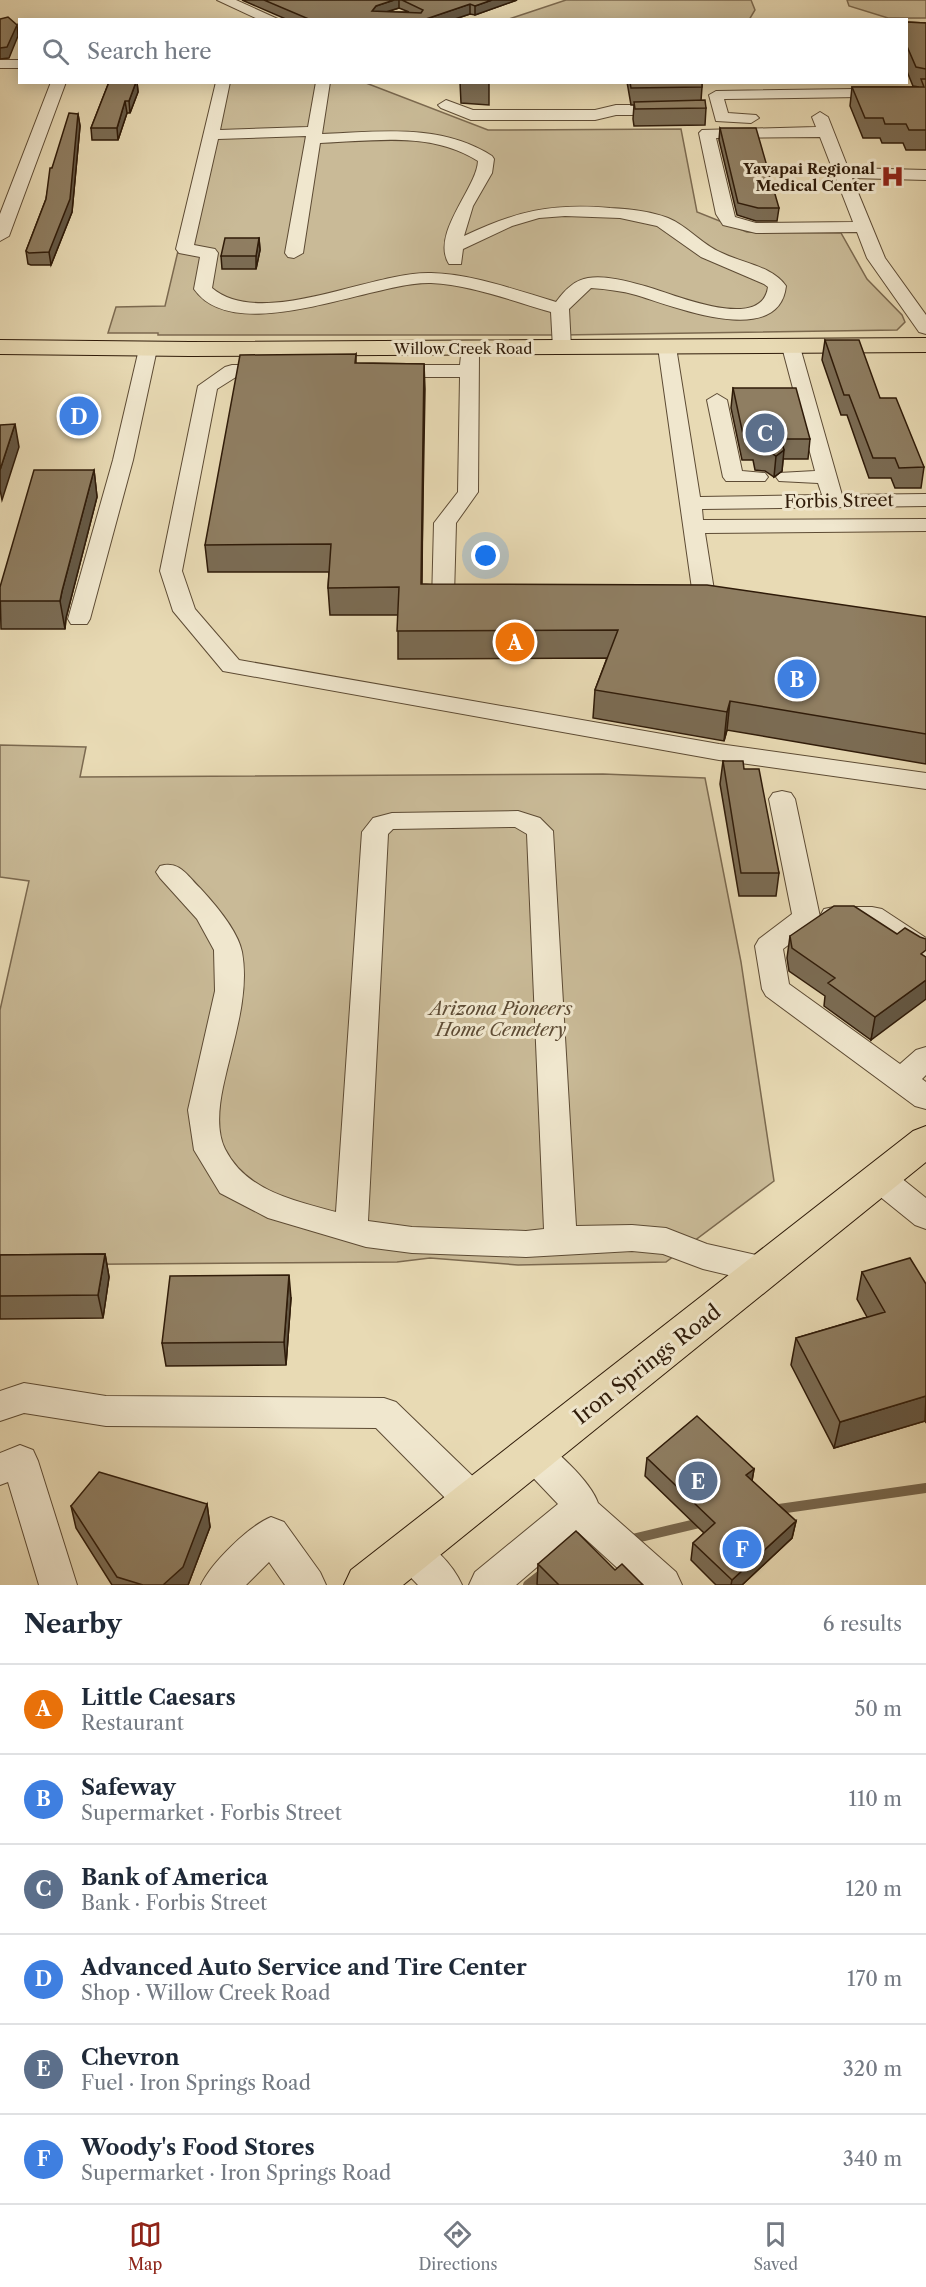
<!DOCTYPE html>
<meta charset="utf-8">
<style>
:root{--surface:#fff;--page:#f6f6f7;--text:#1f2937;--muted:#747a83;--line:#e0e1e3;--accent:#8f2418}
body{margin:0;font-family:"Libre Caslon Text",serif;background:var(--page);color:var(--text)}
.you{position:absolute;left:486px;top:556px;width:21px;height:21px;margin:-15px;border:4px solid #fff;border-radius:50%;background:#1a73e8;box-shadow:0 0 0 9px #1a73e833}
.badge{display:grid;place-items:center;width:39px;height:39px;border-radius:50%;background:var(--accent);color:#fff;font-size:20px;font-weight:700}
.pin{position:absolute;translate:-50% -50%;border:3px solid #fff;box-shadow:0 2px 6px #0006}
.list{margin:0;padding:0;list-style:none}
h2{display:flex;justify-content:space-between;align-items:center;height:78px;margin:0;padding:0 24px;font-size:26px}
h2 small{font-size:20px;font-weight:400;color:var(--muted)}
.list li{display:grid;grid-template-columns:39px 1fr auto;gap:18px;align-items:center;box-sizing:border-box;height:90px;padding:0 24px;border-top:2px solid var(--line)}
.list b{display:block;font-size:22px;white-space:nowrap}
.list p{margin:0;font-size:20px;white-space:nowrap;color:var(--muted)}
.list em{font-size:20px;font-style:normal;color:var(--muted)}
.icon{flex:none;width:33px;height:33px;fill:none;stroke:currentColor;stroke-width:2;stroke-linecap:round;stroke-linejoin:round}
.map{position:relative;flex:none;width:926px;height:1585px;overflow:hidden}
.search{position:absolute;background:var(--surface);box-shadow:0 3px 15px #0003;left:18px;right:18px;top:18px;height:66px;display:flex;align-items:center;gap:15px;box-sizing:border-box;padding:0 21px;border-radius:0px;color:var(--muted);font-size:22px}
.sheet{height:618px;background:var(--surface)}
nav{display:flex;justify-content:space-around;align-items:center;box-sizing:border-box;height:84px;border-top:2px solid var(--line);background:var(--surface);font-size:16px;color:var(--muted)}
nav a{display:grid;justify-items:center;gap:3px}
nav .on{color:var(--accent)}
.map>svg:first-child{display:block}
</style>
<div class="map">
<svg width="926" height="1585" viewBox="0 0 926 1585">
<rect width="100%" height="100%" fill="#e8dab4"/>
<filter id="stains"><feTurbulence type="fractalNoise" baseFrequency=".00333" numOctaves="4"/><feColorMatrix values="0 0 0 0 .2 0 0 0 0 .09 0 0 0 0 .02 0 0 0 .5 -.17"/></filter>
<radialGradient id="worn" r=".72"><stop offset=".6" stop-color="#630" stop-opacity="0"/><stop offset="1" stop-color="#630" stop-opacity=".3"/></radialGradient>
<path fill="#c9ba97" stroke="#7c6a50" stroke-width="1.5" d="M566,0H751L755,10L749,20L509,19Z
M847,0H926V18H888L849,6Z
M218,82L366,83L488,130L681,129L697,212L747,232L841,233L867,279L902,315L905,322L897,330L561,335H158V333H108L116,307L165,306Z
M0,745L86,747L80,777L603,774L705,778L741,962L774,1181L666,1262L518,1265L430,1258L397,1262L0,1265V1010L29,881L0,877Z"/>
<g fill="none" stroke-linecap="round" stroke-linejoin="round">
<path stroke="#78674d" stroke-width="10" d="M772,1510L926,1488
M628,1540L704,1522
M528,1585L546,1571"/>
<defs>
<path id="minor" d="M217,0H236L280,20H260Z
M0,60H20V68H0Z
M51,82H66L9,236L0,241V214Z
M216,82H230L220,130L308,127L316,82H330L322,134C380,132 440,123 492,156L494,159L492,173L473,206L464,236C516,211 553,203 610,208C629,209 650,211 668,218C688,226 702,245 722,253C742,263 772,266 786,286C779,350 670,305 636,295C622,291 606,289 591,288L569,309L571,348L562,354L553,348L551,312C512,301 472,285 431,283C374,281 236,349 194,289L200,257L179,253L176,249ZM306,136L285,253L288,257L294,258L303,253L320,143C373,141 431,131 478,161C477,188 430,234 449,264H461L463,249L512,226L539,218L565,216L620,218L657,226L701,257L764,284L768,287C762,333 673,294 648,287C630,282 607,275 588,278C574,280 564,291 556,302C515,290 473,274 431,273C372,271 262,330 212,288L218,253L215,249L194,245L218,139Z
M926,88V96L724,99L728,113L756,115L759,118L751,123L716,121L709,95L716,91Z
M446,100L473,110H595L616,105H668L676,110L668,115H616L595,120H471L441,108L438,105Z
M820,112L828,117L848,168L926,170V180L852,178L885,258L926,315V334L919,332L867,258L857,232L756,233L723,225L716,214L699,133L702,130L816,127L812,117ZM820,137L853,222L756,223L735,217L716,138Z
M667,341L676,347L700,497L822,495L818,483L779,481L776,477L779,473L815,471L782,347L791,341L800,347L842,495L926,494V506L702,509L703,520L926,519V531L705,533L716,603L713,608H697L694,603L658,347Z
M148,343L157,349L133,460L90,619L87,624H71L68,619L113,460L139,349Z
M470,349L479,355L478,492L456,523L454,596L468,598L471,603L468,608C457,611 446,610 435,607L432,602L434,523L458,492L460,377H390L380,371L390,365H460L461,355Z
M232,365H272L282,371L272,377H236L217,389L182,571L195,609L239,660L719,744L926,773V789L719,760L223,671L173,611L160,571L198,386L225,367Z
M717,394L727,400L742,471L765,473L768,477L765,481H726L723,477L707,400Z
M782,791L791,793L795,799L820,917L816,924L783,949L789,984L900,1064L916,1050L926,1047V1075L922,1079L926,1082V1109L915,1106L766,996L762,989L755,946L759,939L792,914L769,799L773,793Z
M518,811L540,818L553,831L576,1226L632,1225L666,1228L707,1244L778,1260L782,1270L778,1280L766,1284L703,1269L663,1254L632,1251L526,1257L412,1253L366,1247L268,1218L220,1193L194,1150L188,1110L215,991L214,950L197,919L160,878L156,872L160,866C179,860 187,875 200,888C214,903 238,931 242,952C250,996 232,1044 223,1087C219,1106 216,1131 225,1149C246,1191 295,1201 336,1212L362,832L373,818L392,813ZM515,827L527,834L544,1229L526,1231L412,1227L368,1221L388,834L393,829Z
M834,907H872L882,909L926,938V961C904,954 889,934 868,926C855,921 838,927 824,923L820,916L824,909Z
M879,1166L890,1169L926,1198V1229L915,1225L868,1187L863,1178L868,1169Z
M24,1383L106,1396L384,1398L396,1402L486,1489L491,1501L486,1513L473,1518L460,1513L376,1428L106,1426L24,1413L0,1421V1391Z
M533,1437C553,1445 591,1482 598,1503L676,1572L682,1585H636L578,1532L516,1585H469L475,1572L558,1504L520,1464L515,1453L520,1442Z
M20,1445L33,1450L38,1461L77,1585H39L8,1482L0,1485V1453Z
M271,1517L284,1522L320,1572L326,1585H285L269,1562L246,1585H201C211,1563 249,1526 271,1517Z
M410,1534C431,1542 453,1564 462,1585H418L397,1563L392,1551L397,1539Z"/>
<path id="major" d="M926,338V352L190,356L0,354V340L190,342Z
M926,1126V1162L403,1585H344L351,1570L913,1131Z"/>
</defs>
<use href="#minor" stroke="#5d4b34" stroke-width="2"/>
<use href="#major" stroke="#2f1b09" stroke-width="2"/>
<use href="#minor" fill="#f0e7ce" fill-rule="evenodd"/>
<use href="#major" fill="#e8dab4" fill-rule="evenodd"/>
</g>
<path fill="#7b6c54" stroke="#2f1b09" stroke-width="1.5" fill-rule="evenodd" d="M242,0H517L475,15L470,14L452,20H288ZM399,8L409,12H387Z
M906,22L926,23V150H906L903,143H882L880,138H863L850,106L852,87H919L913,86L906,69Z
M109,82H137L138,92L130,113H127L118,140H92L91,128Z
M460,82H489V105L461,103Z
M627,82H702V87L701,101L706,108L705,125L634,126L633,119L634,105H631Z
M78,114L80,126L72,212L51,265H31L28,264L26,251L46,199L52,168Z
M720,128L779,208L777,221H756L737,215L719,140Z
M259,238L260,250L256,269H222L221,256Z
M825,340L880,398L924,467L921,488H895L891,478H869L847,415H841L822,360Z
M356,354V363L424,364L422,584L926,617V764L727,730L724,741L593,718L595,690L607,658L398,659V615H330L328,588L329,572H208L205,545Z
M733,388L810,439L808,459H783L782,471L774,477L765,471L755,470L753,460H742L731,408Z
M94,470L97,497L66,618L65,629H1L0,587Z
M723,761L744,769L779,873L776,896H739L720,784Z
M897,934L871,1040L824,1006L825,996L789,971L787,958L790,936Z
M105,1254L109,1277L103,1318L0,1319V1255Z
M862,1272L926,1284V1423L925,1421L834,1448L791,1365L796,1338L867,1317L857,1299Z
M291,1298L286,1365L166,1366L162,1343Z
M647,1458L754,1469L752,1481L796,1521L792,1538L742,1585H716L691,1560L693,1543L704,1533L645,1476Z
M207,1504L210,1527L188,1585H112L76,1528L71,1506Z
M538,1564L615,1570L643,1585H537Z"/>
<path fill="#645845" stroke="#2f1b09" stroke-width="1.5" d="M394,0H399V8L376,15L372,11L376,6Z
M492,0H517L475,15V6Z
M470,4V14L452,20H423Z
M17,25L18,36L9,58L0,59V48Z
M136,82H137L138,92L130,113L129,101Z
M125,101L127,113L118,140L117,128Z
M78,114L80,126L72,212L51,265L49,252Z
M259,238L260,250L256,269V256Z
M424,364L425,389L421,612V584Z
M15,424L19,447L2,500L0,490V470Z
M784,450L782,471L774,477L776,456Z
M94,470L97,497L66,618L65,629L60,601L62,591Z
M730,701L727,730L724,741L727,712Z
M926,980V999L871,1040L875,1017Z
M105,1254L109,1277L103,1318L98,1295Z
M289,1275L291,1298L286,1365L284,1342Z
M926,1396L925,1421L834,1448L840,1422Z
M754,1469L751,1486L746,1475Z
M207,1504L210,1527L188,1585H163Z
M796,1521L792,1538L742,1585H731L732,1580Z"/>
<path fill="#8f7e62" stroke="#2f1b09" stroke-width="1.5" d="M264,0H394L376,6L372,11L421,13L423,10L402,0H492L475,6L470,4L423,20H311Z
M8,17L17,25L7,47L0,48V19Z
M906,22L926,23V69L916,67L906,44Z
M921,79H926V130H909L906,124H885L883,118H865L852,87H924Z
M109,82H136L129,101H125L117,128H91Z
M630,82H702V87L631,88Z
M705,100L706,108L635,109L634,102Z
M69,113L78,114L70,199L49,252L29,253L26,251L46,199L50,168H52Z
M720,128H756L779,208H758L738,203Z
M225,238H259L256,256H221Z
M825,340H859L880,398H896L924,467L899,468L895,458H873L849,395H844Z
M356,354L355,363L424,364L421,584L707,585L926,617V734L730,701L727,712L595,690L618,630L397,631L399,587L328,588L331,544L205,545L240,355Z
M733,388H796L810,439H781L784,450L776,456L767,450H757L755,439H744Z
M15,424L0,470V425Z
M34,470H94L62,591L60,601H0V587Z
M723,761H743L744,769H759L779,873H741Z
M834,906H854L897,934L905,928L920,937L926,939V950L921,954L926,957V980L875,1017L828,983L835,978L792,948L790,936Z
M105,1254L98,1295L0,1296V1255Z
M910,1258L926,1284V1396L840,1422L796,1338L885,1312L862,1272Z
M289,1275L284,1342L162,1343L170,1276Z
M697,1416L754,1469L746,1475L796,1521L732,1580L693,1543L715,1523L647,1458Z
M99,1472L207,1504L183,1567L163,1585H143L117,1577L71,1506Z
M576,1531L615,1570L622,1564L643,1585H559L538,1564Z"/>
<defs>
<symbol id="hospital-bare" viewBox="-9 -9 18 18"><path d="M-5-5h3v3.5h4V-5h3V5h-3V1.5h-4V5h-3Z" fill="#8f2418" stroke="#f0e7ce" stroke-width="2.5" paint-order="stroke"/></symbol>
</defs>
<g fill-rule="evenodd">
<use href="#hospital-bare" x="876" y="160" width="33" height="33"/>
</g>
<g text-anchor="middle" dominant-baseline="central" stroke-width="6" stroke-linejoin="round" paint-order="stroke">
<g font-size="15" font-weight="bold" fill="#2f1b09" stroke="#f0e7ce" text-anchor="end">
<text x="875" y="168">Yavapai Regional<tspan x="875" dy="17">Medical Center</tspan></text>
</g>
<g font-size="15" fill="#2f1b09" stroke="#f0e7ce">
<text x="463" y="348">Willow Creek Road</text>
</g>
<g font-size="18" fill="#2f1b09" stroke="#f0e7ce">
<text transform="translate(839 501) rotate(-1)">Forbis Street</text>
</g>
<g font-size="18" font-style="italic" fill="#5d4b34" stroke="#f0e7ce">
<text x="501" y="1009">Arizona Pioneers<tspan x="501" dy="21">Home Cemetery</tspan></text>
</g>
<g font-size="21" fill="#2f1b09" stroke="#f0e7ce">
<text transform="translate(647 1364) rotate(-38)">Iron Springs Road</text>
</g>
</g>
<rect width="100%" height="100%" filter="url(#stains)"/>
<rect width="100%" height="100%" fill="url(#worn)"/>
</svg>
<div class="you"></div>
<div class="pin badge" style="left:515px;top:642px;background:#e8710a">A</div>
<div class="pin badge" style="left:797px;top:679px;background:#3f7fe0">B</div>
<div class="pin badge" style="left:765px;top:433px;background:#5c6f8a">C</div>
<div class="pin badge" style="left:79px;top:416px;background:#3f7fe0">D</div>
<div class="pin badge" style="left:698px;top:1481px;background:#5c6f8a">E</div>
<div class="pin badge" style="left:742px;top:1549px;background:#3f7fe0">F</div>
<div class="search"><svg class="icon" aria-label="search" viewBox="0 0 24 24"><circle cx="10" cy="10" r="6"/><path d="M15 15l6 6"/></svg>Search here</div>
</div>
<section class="sheet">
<h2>Nearby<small>6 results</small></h2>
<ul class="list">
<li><span class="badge" style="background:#e8710a">A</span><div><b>Little Caesars</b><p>Restaurant</p></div><em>50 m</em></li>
<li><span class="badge" style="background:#3f7fe0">B</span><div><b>Safeway</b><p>Supermarket · Forbis Street</p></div><em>110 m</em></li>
<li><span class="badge" style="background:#5c6f8a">C</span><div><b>Bank of America</b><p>Bank · Forbis Street</p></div><em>120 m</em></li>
<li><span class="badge" style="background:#3f7fe0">D</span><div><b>Advanced Auto Service and Tire Center</b><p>Shop · Willow Creek Road</p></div><em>170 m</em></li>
<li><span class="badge" style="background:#5c6f8a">E</span><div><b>Chevron</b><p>Fuel · Iron Springs Road</p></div><em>320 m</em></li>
<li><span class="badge" style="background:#3f7fe0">F</span><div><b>Woody's Food Stores</b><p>Supermarket · Iron Springs Road</p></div><em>340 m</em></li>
</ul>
</section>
<nav>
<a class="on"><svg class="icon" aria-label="map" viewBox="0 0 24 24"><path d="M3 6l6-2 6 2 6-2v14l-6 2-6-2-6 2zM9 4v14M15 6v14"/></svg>Map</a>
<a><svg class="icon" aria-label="directions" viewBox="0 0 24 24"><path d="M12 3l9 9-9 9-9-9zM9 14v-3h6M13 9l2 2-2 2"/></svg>Directions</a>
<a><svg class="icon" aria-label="saved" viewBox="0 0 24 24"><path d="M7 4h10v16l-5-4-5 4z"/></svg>Saved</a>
</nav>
